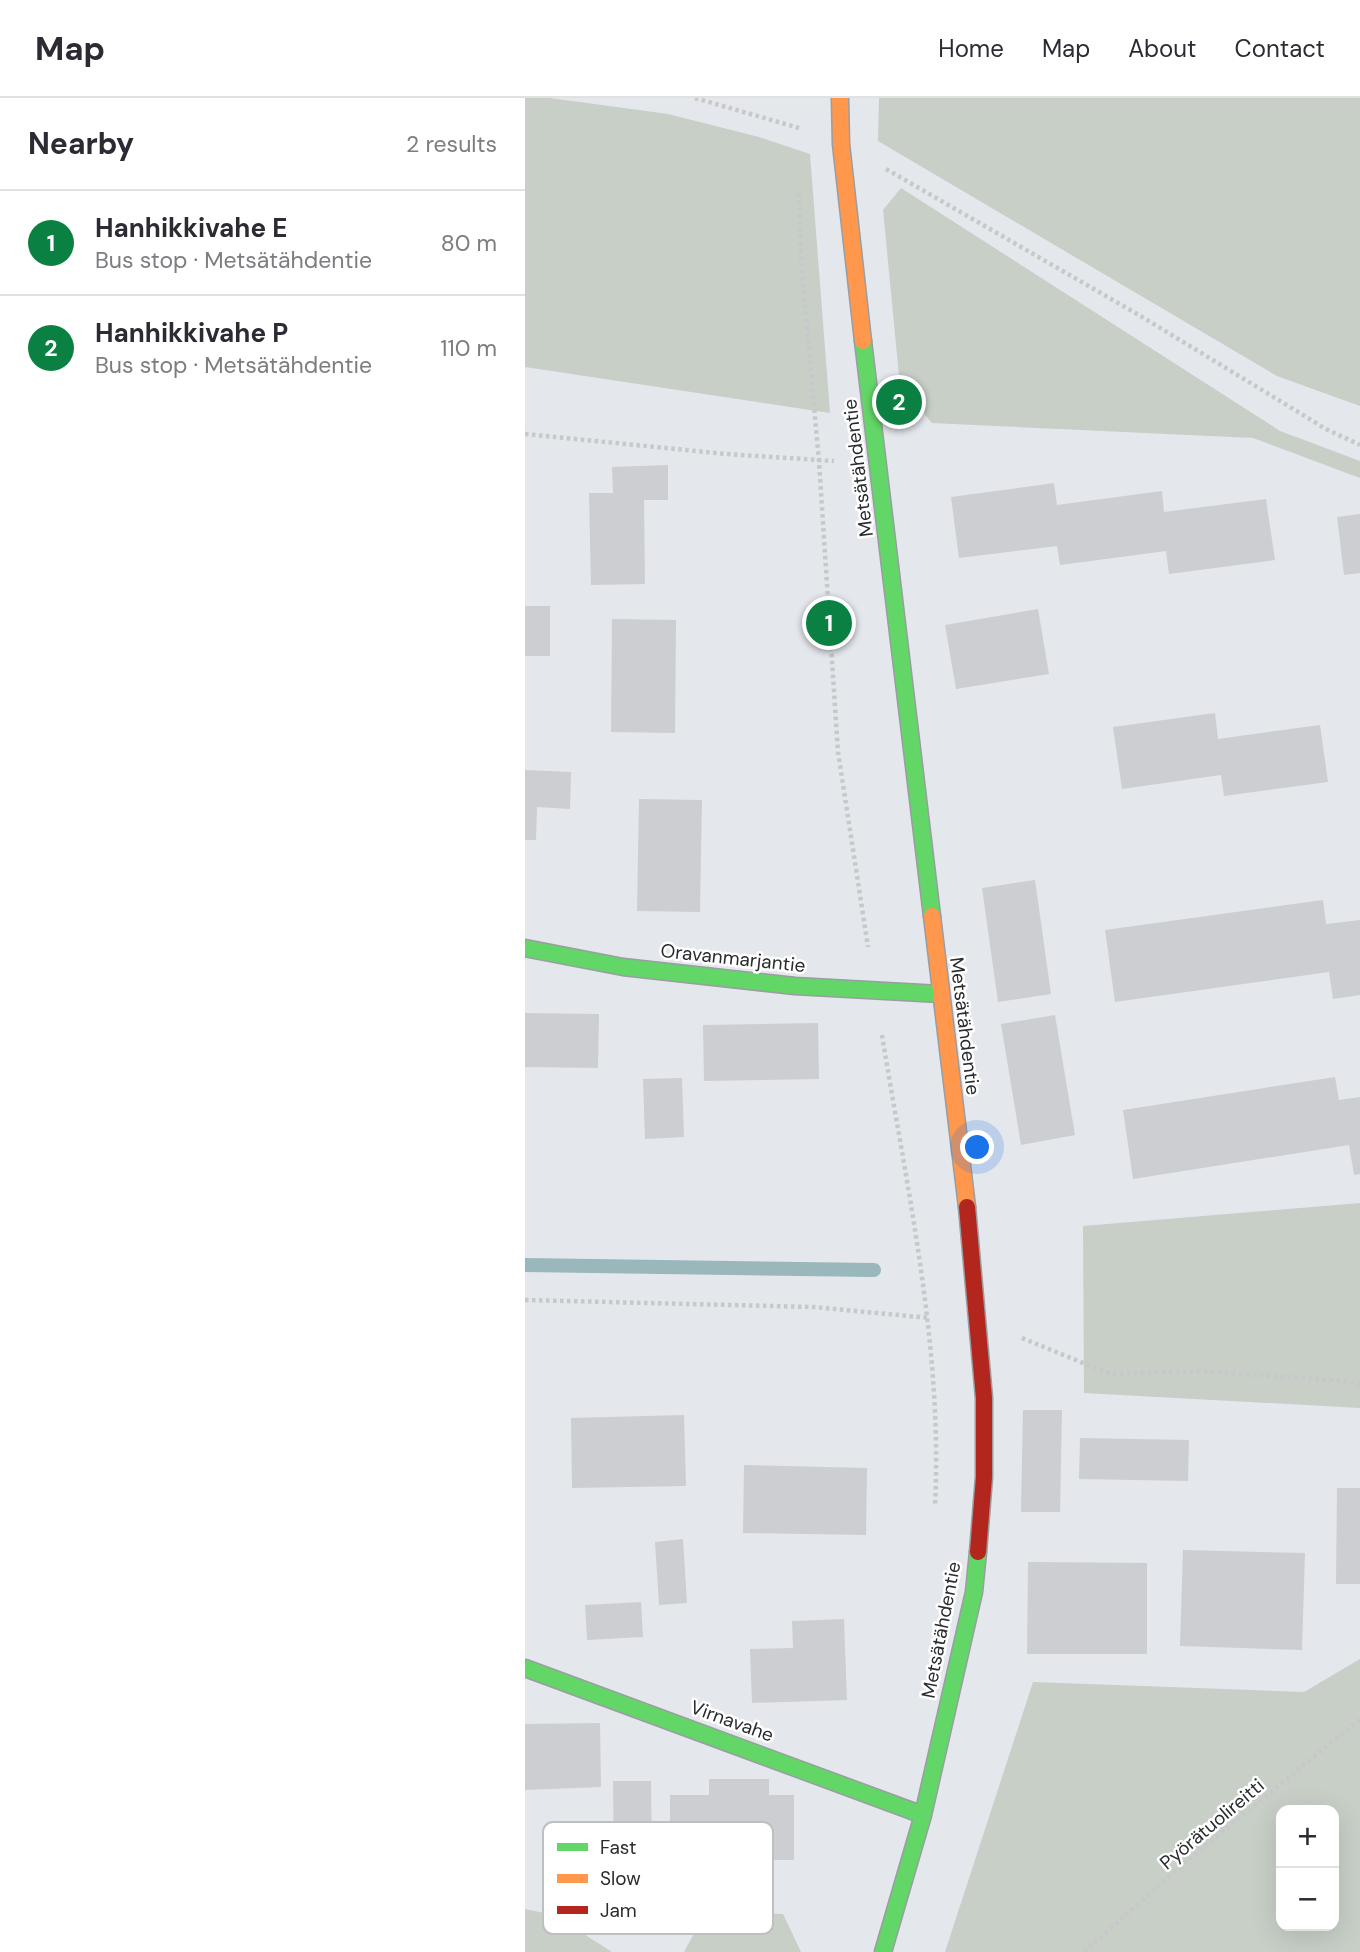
<!DOCTYPE html>
<meta charset="utf-8">
<style>
:root{--surface:#fff;--page:#f7f7f7;--text:#2b2b33;--muted:#7c7c81;--line:#e1e1e2;--accent:#0b8043}
body{margin:0;font-family:"DM Sans",sans-serif;background:var(--page);color:var(--text)}
.controls{position:absolute;right:21px;bottom:21px;display:grid;overflow:hidden;border-radius:14px;box-shadow:0 7px 28px #0002}
.controls button{width:63px;height:63px;display:grid;place-items:center;padding:0;border:0;border-bottom:2px solid var(--line);background:var(--surface);color:var(--text);font:35px sans-serif}
.you{position:absolute;left:453px;top:1050px;width:24px;height:24px;margin:-18px;border:5px solid #fff;border-radius:50%;background:#1a73e8;box-shadow:0 0 0 10px #1a73e833}
.badge{display:grid;place-items:center;width:46px;height:46px;border-radius:50%;background:var(--accent);color:#fff;font-size:23px;font-weight:700}
.pin{position:absolute;translate:-50% -50%;border:4px solid #fff;box-shadow:0 2px 7px #0006}
.list{margin:0;padding:0;list-style:none}
h2{display:flex;justify-content:space-between;align-items:center;height:91px;margin:0;padding:0 28px;font-size:30px}
h2 small{font-size:23px;font-weight:400;color:var(--muted)}
.list li{display:grid;grid-template-columns:46px 1fr auto;gap:21px;align-items:center;box-sizing:border-box;height:105px;padding:0 28px;border-top:2px solid var(--line)}
.list b{display:block;font-size:26px;white-space:nowrap}
.list p{margin:0;font-size:23px;white-space:nowrap;color:var(--muted)}
.list em{font-size:23px;font-style:normal;color:var(--muted)}
.map{position:relative;flex:none;width:835px;height:1854px;overflow:hidden}
header{display:flex;align-items:center;gap:42px;box-sizing:border-box;height:98px;padding:0 35px;background:var(--surface);border-bottom:2px solid var(--line)}
header strong{font-size:33px}
nav{display:flex;gap:38px;margin-inline-start:auto;font-size:24px}
main{display:flex}
aside{flex:1;background:var(--surface)}
.map>svg:first-child{display:block}
</style>
<header>
<strong>Map</strong>
<nav><a>Home</a><a>Map</a><a>About</a><a>Contact</a></nav>
</header>
<main>
<aside>
<h2>Nearby<small>2 results</small></h2>
<ul class="list">
<li><span class="badge">1</span><div><b>Hanhikkivahe E</b><p>Bus stop · Metsätähdentie</p></div><em>80 m</em></li>
<li><span class="badge">2</span><div><b>Hanhikkivahe P</b><p>Bus stop · Metsätähdentie</p></div><em>110 m</em></li>
</ul>
</aside>
<div class="map">
<svg width="835" height="1854" viewBox="0 0 835 1854">
<rect width="100%" height="100%" fill="#e4e7ec"/>
<path fill="#c7cfc7" fill-rule="evenodd" d="M0,0H25L143,16L234,39L285,56L305,315L0,269Z
M354,0H835V308L752,278L353,43Z
M376,90L755,333L835,363V380L728,340L407,325L375,288L358,112Z
M835,1105V1310L559,1295L558,1128Z
M835,1561V1854H420L508,1584L779,1594ZM756,1712H809V1828H756Z
M0,1811L29,1817L87,1854H0Z
M181,1813L258,1816L276,1854H159Z"/>
<g fill="none" stroke-linecap="round" stroke-linejoin="round">
<path stroke="#9ab7bc" stroke-width="14" d="M0,1167L349,1172"/>
</g>
<path fill="#ccced2" d="M143,367V402H119L120,486L66,487L64,395H88L87,369Z
M529,385L532,407L637,393L639,414L741,401L750,462L644,476L641,453L535,467L532,448L434,460L426,399Z
M835,416V475L819,477L812,419Z
M0,508H25V558H0Z
M513,511L524,576L431,591L420,527Z
M87,521L151,522L150,635L86,634Z
M690,615L693,641L795,627L803,684L699,698L696,677L597,691L588,629Z
M0,672L46,674L45,711L12,709L11,742H0Z
M114,701L177,702L175,814L112,813Z
M510,782L526,896L473,904L457,790Z
M798,802L801,826L835,822V897L808,901L804,874L590,904L580,832Z
M0,915L74,916L73,970L0,969Z
M530,917L550,1037L496,1047L476,926Z
M293,925L294,981L179,983L178,927Z
M810,979L814,1002L835,999V1076L829,1077L824,1047L608,1081L598,1012Z
M157,980L159,1039L120,1041L118,981Z
M498,1312H537L535,1414H496Z
M159,1317L161,1388L47,1390L46,1320Z
M555,1340L664,1342L663,1383L554,1381Z
M219,1367L342,1370L341,1437L218,1435Z
M812,1390H835V1486H811Z
M158,1441L162,1505L134,1507L130,1444Z
M658,1452L780,1455L777,1552L655,1548Z
M503,1464L622,1465V1556H502Z
M116,1504L118,1539L62,1542L60,1507Z
M319,1521L322,1602L227,1605L225,1551L268,1550L267,1523Z
M75,1625L76,1689L0,1692V1626Z
M184,1681H244V1697H269V1762H145V1697H184Z
M88,1683H126L127,1773H89Z"/>
<g fill="none" stroke-linecap="round" stroke-linejoin="round">
<defs>
<path id="fast" d="M338,243L407,818
M0,850L98,869L270,888L415,896
M0,1570L398,1717
M358,1854L398,1717L449,1494L453,1454"/>
<path id="slow" d="M315,0L316,46L338,243
M407,818L442,1109"/>
<path id="jam" d="M442,1109L459,1300V1379L453,1454"/>
</defs>
<use href="#fast" stroke="#9a9da1" stroke-width="19"/>
<use href="#slow" stroke="#9a9da1" stroke-width="19"/>
<use href="#jam" stroke="#9a9da1" stroke-width="19"/>
<path stroke="#c7c8ca" stroke-width="4.5" stroke-dasharray="3.5 3.5" stroke-linecap="butt" d="M170,0L274,30
M361,71L614,217L801,331L835,347
M274,95L276,163L294,364L313,654L343,849
M0,336L201,356L309,363
M357,937C382,1091 418,1251 410,1407
M0,1202L288,1209L405,1220
M497,1240L585,1276L674,1273L820,1283L835,1287
M559,1854L662,1763L835,1621"/>
<use href="#fast" stroke="#63d668" stroke-width="16"/>
<use href="#slow" stroke="#ff974d" stroke-width="16"/>
<use href="#jam" stroke="#b3261e" stroke-width="16"/>
</g>
<g text-anchor="middle" dominant-baseline="central" stroke-width="5" stroke-linejoin="round" paint-order="stroke">
<g font-size="19" fill="#2a2b2f" stroke="#fff">
<text transform="translate(333 370) rotate(-97)">Metsätähdentie</text>
<text transform="translate(208 860) rotate(6)">Oravanmarjantie</text>
<text transform="translate(440 928) rotate(83)">Metsätähdentie</text>
<text transform="translate(416 1532) rotate(-79)">Metsätähdentie</text>
<text transform="translate(207 1623) rotate(20)">Virnavahe</text>
<text transform="translate(687 1726) rotate(-40)">Pyörätuolireitti</text>
</g>
</g>
<rect x="18" y="1724" width="230" height="112" rx="10" fill="#fff" stroke="#bfbfc1" stroke-width="2"/>
<rect x="32" y="1745" width="31" height="8" fill="#63d668"/>
<rect x="32" y="1776" width="31" height="9" fill="#ff974d"/>
<rect x="32" y="1808" width="31" height="8" fill="#b3261e"/>
<g font-size="19" fill="#2a2b2f">
<text x="75" y="1756">Fast</text>
<text x="75" y="1787">Slow</text>
<text x="75" y="1819">Jam</text>
</g>
</svg>
<div class="controls">
<button>+</button>
<button>−</button>
</div>
<div class="you"></div>
<div class="pin badge" style="left:304px;top:525px">1</div>
<div class="pin badge" style="left:374px;top:304px">2</div>
</div>
</main>
